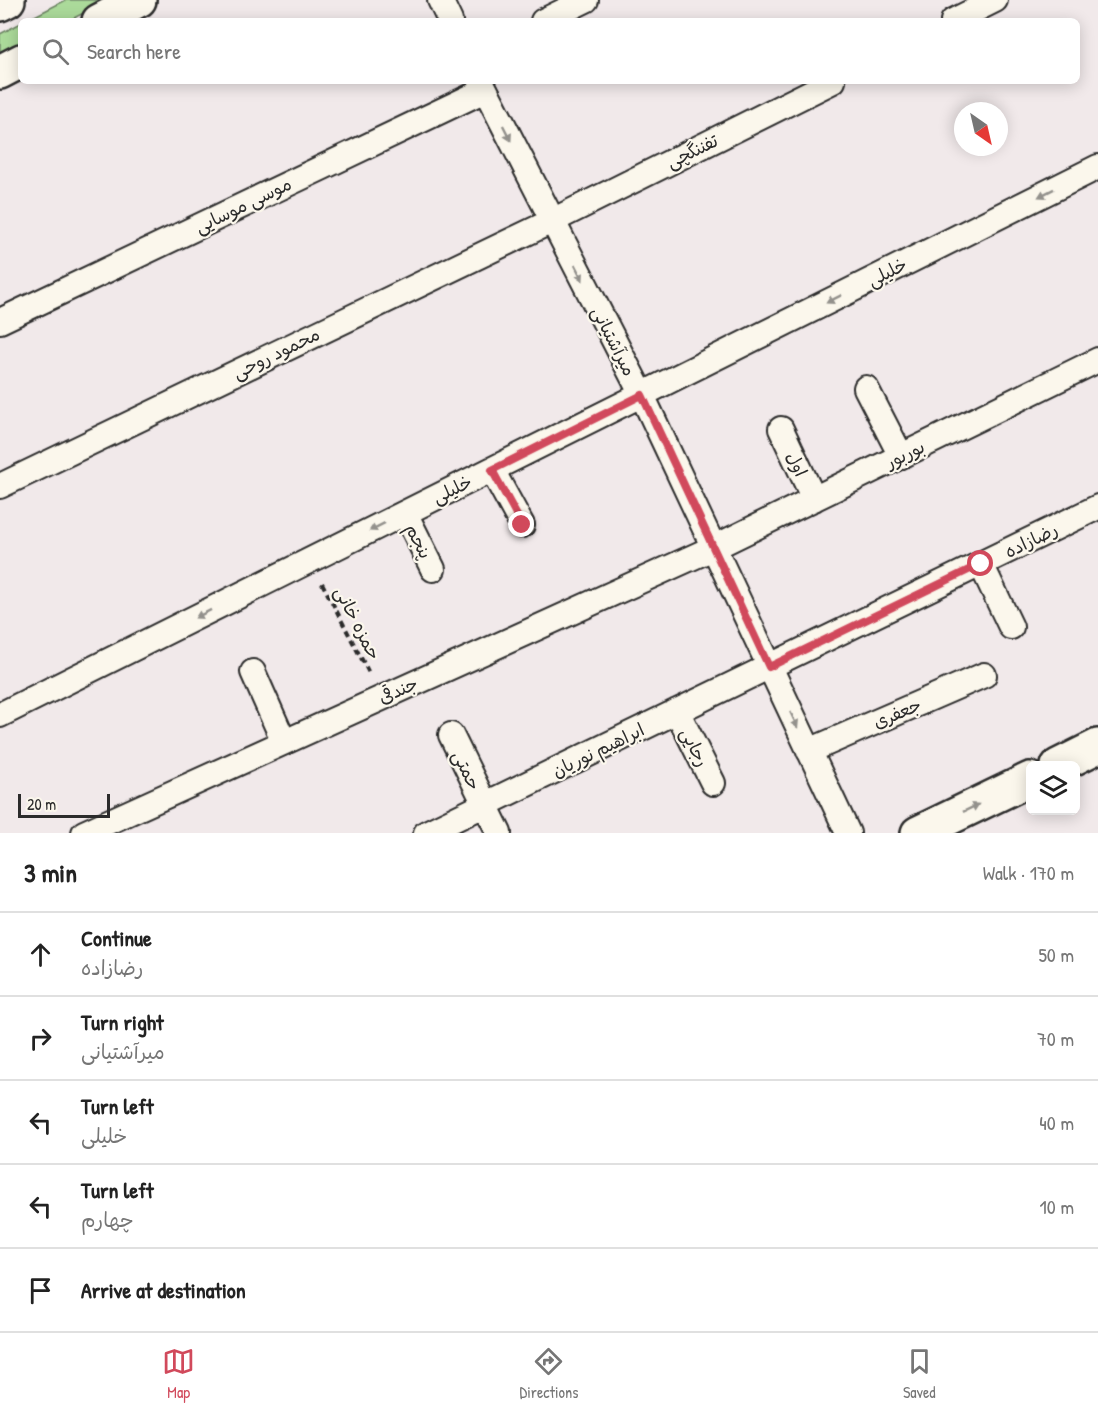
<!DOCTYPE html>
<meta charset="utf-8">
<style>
:root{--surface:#fff;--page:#f6f6f6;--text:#222;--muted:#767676;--line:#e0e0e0;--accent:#d1495b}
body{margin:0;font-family:"Patrick Hand","Playpen Sans Arabic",sans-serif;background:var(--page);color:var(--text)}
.controls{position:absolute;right:18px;bottom:18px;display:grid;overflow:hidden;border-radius:9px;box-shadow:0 3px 15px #0003}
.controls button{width:54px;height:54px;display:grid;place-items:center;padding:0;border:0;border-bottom:2px solid var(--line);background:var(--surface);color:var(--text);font:30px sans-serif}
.compass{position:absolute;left:954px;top:102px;width:54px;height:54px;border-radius:50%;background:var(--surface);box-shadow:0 3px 15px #0003;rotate:146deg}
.scale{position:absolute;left:18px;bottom:15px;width:92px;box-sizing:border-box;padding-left:6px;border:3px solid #2b2b2b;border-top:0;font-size:16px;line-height:21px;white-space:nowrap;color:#2b2b2b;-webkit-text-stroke:4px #fbf7ec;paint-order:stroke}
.stop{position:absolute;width:18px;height:18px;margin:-14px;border:4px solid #d1495b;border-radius:50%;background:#fff}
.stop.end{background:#d1495b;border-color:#fff;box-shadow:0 2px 6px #0008}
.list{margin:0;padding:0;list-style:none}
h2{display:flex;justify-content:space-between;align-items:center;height:78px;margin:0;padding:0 24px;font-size:26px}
h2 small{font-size:20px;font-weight:400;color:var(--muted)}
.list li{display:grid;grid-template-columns:39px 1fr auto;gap:18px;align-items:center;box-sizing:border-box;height:84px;padding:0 24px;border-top:2px solid var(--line)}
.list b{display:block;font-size:22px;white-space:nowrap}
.list p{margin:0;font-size:20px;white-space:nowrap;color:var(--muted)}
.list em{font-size:20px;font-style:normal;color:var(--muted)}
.icon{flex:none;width:33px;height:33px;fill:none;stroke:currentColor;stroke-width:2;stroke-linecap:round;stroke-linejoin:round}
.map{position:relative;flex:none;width:1098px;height:833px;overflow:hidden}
.search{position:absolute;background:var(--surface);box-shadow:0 3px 15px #0003;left:18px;right:18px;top:18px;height:66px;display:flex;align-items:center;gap:15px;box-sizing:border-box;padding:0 21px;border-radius:9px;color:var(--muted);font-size:22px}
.sheet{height:498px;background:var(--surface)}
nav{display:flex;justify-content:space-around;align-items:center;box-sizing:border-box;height:84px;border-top:2px solid var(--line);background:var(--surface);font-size:16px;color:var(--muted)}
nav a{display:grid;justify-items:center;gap:3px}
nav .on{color:var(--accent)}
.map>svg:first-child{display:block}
</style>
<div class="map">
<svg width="1098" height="833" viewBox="0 0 1098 833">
<rect width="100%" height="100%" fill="#f1e9ea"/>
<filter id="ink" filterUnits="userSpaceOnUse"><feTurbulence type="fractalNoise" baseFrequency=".0167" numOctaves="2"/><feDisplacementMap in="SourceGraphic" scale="12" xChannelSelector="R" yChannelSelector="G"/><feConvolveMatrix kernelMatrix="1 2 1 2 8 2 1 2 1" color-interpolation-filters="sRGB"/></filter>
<g filter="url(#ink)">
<path fill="#abda9a" stroke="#6b8262" stroke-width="1.5" d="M66,0H109L68,21H25Z
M21,23V45L0,56V34Z"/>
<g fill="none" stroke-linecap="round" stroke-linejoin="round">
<defs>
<path id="minor" d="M440,0L450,21
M543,21L586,0
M953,21L995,0
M481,81L642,395L848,833
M0,321L485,90
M866,388L901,456
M781,429L814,499
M492,470L522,525
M0,486L552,221L833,81
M405,513L433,569
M981,564L1011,627
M253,672L284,742
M677,711L713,783
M0,715L1098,167
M451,735L499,833
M809,751L984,675
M84,833L713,548L1098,360
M426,833L1098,507"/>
<path id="secondary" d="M0,4L8,0
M99,21L139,0
M0,72L21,61
M1058,766L1098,746
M918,833L1030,779"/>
</defs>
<use href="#minor" stroke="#2b2b2b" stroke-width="28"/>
<use href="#secondary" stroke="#2b2b2b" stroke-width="38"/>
<path stroke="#2b2b2b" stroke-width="4" stroke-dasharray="6 4.5" stroke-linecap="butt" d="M322,583L370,675"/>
<use href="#minor" stroke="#fbf7ec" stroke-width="24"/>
<use href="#secondary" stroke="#fbf7ec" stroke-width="33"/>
</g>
<defs><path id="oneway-solid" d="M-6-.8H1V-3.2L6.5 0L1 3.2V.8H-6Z" transform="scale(1.5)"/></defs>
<g fill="#93918c">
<use href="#oneway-solid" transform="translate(507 133) rotate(63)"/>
<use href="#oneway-solid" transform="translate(1046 193) rotate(153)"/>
<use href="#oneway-solid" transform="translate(579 273) rotate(63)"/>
<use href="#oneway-solid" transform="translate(834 299) rotate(153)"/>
<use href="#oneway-solid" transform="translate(377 527) rotate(153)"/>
<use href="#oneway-solid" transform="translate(203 614) rotate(153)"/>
<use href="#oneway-solid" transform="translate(794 720) rotate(65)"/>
<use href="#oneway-solid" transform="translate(971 808) rotate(-26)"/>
</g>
</g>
<g fill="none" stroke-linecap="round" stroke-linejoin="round" filter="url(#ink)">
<path stroke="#d1495b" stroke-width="8" d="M522,525L492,470L642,395L769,667L981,564"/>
</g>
<g text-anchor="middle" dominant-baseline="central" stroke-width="4.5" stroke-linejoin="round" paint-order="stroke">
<g font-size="18" fill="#2b2b2b" stroke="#fbf7ec">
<text transform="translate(692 151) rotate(-26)">تفننگچی</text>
<text transform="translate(243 205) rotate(-26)">موسی موسایی</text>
<text transform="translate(887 272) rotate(-27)">خلیلی</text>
<text transform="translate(614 341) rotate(63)">میرآشتیانی</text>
<text transform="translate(276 353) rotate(-26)">محمود روحی</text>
<text transform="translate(905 454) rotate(-26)">بوربور</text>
<text transform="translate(797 464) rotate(65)">اول</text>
<text transform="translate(452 489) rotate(-26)">خلیلی</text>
<text transform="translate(1031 540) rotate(-26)">رضازاده</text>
<text transform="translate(419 541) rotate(63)">پنجم</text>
<text transform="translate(358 623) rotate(63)">حمزه خانی</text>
<text transform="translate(398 690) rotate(-24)">جندقی</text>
<text transform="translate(897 713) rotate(-23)">جعفری</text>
<text transform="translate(695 747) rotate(63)">رجایی</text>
<text transform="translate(598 750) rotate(-26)">ابراهیم نوریان</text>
<text transform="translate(467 770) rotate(64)">حمتی</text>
</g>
</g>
</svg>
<div class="controls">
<button><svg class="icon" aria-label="layers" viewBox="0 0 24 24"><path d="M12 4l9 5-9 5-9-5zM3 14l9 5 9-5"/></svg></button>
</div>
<svg class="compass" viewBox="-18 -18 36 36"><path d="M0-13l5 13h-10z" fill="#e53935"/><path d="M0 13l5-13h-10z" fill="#767676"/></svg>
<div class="scale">20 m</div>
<div class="stop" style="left:981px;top:564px"></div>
<div class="stop end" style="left:522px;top:525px"></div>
<div class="search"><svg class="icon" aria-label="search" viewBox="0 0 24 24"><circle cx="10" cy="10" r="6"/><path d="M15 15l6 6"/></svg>Search here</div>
</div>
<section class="sheet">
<h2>3 min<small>Walk · 170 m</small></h2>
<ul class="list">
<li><svg class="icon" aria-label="ahead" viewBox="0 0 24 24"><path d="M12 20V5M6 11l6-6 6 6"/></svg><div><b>Continue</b><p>رضازاده</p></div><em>50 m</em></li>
<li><svg class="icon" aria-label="right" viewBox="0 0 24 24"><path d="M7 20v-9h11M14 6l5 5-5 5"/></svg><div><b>Turn right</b><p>میرآشتیانی</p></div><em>70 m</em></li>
<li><svg class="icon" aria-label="left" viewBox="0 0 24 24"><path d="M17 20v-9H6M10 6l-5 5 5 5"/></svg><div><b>Turn left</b><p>خلیلی</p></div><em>40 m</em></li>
<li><svg class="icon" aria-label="left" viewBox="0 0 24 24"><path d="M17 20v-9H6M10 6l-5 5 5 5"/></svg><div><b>Turn left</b><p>چهارم</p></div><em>10 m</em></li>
<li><svg class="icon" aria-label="arrive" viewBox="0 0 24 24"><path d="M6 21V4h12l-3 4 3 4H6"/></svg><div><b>Arrive at destination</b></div></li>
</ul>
</section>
<nav>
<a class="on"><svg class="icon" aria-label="map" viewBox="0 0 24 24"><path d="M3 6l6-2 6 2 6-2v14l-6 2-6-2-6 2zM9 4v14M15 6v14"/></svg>Map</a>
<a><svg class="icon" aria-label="directions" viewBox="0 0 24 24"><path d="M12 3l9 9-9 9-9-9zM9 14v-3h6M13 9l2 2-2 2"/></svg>Directions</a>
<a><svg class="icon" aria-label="saved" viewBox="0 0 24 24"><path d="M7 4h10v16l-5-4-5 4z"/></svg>Saved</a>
</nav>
